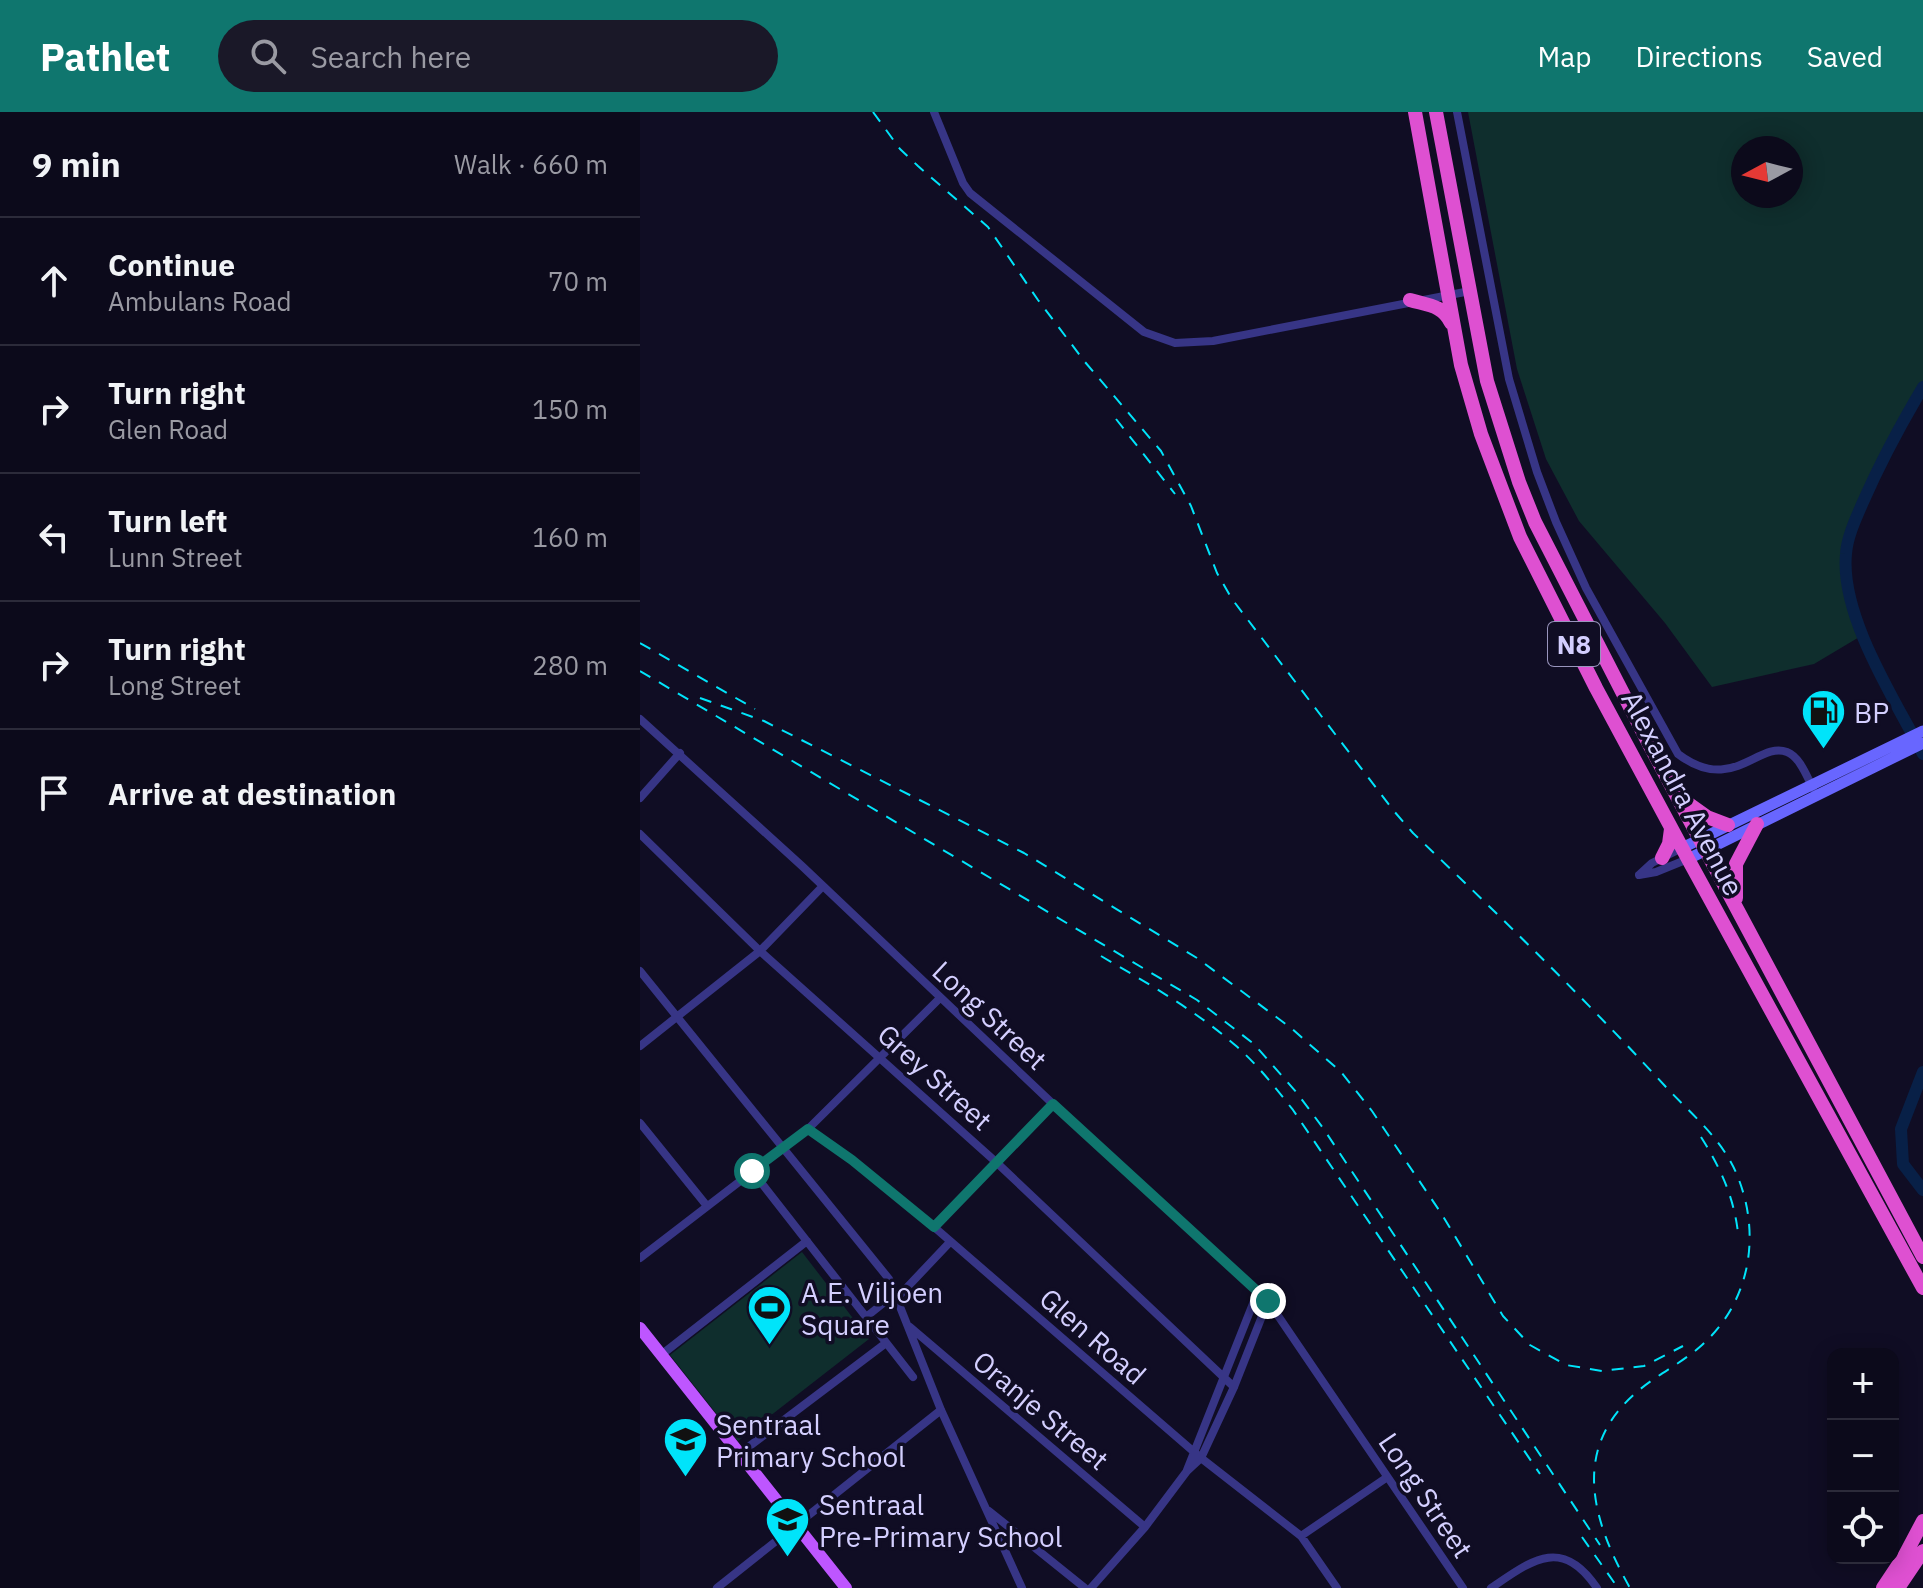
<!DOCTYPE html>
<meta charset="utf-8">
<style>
:root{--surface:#0c0a1b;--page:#1a1828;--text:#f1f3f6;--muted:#9a9aa3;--line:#2c2b3a;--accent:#0f766e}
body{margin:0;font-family:"IBM Plex Sans",sans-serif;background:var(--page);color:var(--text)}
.controls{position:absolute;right:24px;bottom:24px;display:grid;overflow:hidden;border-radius:16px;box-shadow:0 4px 20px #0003}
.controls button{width:72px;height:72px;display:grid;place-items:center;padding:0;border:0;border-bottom:2px solid var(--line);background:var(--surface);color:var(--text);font:40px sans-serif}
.compass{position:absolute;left:1091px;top:24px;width:72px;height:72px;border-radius:50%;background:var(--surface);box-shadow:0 4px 20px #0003;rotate:263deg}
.stop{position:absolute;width:24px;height:24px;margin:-18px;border:6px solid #0f766e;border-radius:50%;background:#fff}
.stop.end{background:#0f766e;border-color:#fff;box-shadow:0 2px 8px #0008}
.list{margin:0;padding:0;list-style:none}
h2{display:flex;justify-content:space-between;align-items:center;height:104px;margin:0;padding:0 32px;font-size:34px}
h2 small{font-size:26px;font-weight:400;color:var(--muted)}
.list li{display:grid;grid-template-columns:52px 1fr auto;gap:24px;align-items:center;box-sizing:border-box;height:128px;padding:0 32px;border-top:2px solid var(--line)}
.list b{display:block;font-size:30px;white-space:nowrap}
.list p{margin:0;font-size:26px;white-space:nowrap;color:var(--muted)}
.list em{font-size:26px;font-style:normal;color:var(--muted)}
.icon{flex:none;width:44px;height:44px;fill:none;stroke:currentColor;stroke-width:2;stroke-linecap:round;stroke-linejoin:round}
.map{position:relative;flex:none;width:1283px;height:1476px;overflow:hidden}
header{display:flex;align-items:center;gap:48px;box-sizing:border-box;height:112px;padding:0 40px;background:var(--accent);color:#fff}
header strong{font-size:38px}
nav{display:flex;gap:44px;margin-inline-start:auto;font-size:28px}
.search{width:560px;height:72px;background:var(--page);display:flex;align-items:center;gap:20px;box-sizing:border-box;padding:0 28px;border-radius:44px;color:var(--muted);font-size:30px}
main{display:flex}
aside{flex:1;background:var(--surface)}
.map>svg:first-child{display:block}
</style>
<header>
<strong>Pathlet</strong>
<div class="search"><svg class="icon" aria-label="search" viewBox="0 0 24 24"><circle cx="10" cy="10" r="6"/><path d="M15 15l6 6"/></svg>Search here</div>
<nav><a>Map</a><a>Directions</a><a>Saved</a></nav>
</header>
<main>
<aside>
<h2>9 min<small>Walk · 660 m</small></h2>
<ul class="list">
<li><svg class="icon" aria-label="ahead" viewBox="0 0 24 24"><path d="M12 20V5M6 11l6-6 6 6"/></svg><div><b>Continue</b><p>Ambulans Road</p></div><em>70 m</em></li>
<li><svg class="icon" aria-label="right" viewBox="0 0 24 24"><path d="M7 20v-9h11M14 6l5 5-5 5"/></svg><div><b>Turn right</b><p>Glen Road</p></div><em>150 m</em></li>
<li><svg class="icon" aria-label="left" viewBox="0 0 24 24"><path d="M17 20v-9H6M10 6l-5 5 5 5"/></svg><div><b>Turn left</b><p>Lunn Street</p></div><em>160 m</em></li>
<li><svg class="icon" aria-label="right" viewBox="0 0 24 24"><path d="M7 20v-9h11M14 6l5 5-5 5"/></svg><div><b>Turn right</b><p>Long Street</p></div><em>280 m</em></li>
<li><svg class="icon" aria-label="arrive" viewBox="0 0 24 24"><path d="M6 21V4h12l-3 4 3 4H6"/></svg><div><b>Arrive at destination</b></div></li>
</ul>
</aside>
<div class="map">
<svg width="1283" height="1476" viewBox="0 0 1283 1476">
<rect width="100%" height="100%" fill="#100d24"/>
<path fill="#0f2e2d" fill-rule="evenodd" d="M828,0H1283V275L1246,337L1215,409L1206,442L1208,476L1221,524L1174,552L1072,575L1025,511L939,409L906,347L877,257ZM1103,36H1151V84H1103Z
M162,1140L229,1227L98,1329L30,1243Z"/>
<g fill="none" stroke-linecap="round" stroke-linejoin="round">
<path stroke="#082047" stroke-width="12" d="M1283,275C1261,312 1241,349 1223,390C1216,406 1207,425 1206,442C1200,504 1255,588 1283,642
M1283,960L1261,1017L1263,1052L1283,1078"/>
<path stroke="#373586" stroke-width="8" d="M294,0L323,71L330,81L504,220L535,231L573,229L830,179
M817,0L869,267L897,360L916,410L946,476L1038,642C1092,683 1118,629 1147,640C1160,645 1167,665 1173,676
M0,607L162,754L413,992L628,1189L823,1476
M0,686L40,641
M0,722L120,839L356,1050L594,1275
M1000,762L1012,751L1042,736
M999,763L1016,760L1048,747
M0,859L249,1167L301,1298L382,1476
M0,934L120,839L182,775
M0,1011L67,1094
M168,1017L212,1048L294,1115L561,1346L661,1424L697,1476
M112,1059L273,1265
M294,1115L413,992
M0,1146L168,1017L300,886
M257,1186L310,1130
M226,1205L256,1181
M270,1215L505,1415
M21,1243L167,1129
M99,1342L246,1231
M547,1358L618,1179
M349,1399L445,1476
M661,1424L746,1366
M77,1476L301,1298
M451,1476L505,1415L547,1359L561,1346L594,1275L628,1189
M851,1476C892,1448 922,1424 957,1476"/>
<path stroke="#6866ff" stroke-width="11" d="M1042,736L1283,619
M1048,747L1283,631"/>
<path stroke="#be56ff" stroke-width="12" d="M0,1216L206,1476"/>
<path stroke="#de50d1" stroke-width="14" d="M775,0L821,253L841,322L880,425L956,576L1048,747L1283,1176
M796,0L847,269L879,370L895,410L1010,634L1283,1145
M770,188C787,193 803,193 811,211
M1046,690L1067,705L1088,713
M1022,746L1029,732L1031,717
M1096,786V752L1117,712
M1243,1476L1265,1443L1283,1409
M1258,1476L1283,1439"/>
<path stroke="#00e4fa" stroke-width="2" stroke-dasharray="12 10" stroke-linecap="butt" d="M233,0L260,37L278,54L348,115L398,188L445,250L521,339L551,394L577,461L592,487L753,698L773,721C859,803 944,886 1025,974C1052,1003 1085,1029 1099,1068C1121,1126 1109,1191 1062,1233C1042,1251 1018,1262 998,1279C929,1337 953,1410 990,1476
M476,307L535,382
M0,531L115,597
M0,559L557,888L614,932L657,981L683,1016L960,1433
M60,586L124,609L384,741L557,846L651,916L701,960L732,999L801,1101L863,1204L890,1233L926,1253L962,1259L1004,1254L1043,1234
M461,844C507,871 555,898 595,933C617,952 635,975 653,998L900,1362
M1061,1025C1080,1055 1094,1085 1098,1121
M942,1425L978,1476"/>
</g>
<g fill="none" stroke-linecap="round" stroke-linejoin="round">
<path stroke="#0f766e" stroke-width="10" d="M112,1059L168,1017L212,1048L294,1115L413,992L628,1189"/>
</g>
<defs>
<symbol id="fuel-pin" viewBox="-11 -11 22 30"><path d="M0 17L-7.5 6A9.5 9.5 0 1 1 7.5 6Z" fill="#00e4fa" stroke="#100d24"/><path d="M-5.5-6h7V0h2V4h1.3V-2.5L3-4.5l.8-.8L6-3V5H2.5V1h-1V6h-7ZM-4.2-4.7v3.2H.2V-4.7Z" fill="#111"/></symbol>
<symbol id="stadium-pin" viewBox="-11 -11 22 30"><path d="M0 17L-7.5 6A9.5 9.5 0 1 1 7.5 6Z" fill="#00e4fa" stroke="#100d24"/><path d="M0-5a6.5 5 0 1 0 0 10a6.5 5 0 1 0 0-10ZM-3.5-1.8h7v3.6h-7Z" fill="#111"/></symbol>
<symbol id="school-pin" viewBox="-11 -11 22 30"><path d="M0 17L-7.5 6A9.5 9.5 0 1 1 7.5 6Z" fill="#00e4fa" stroke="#100d24"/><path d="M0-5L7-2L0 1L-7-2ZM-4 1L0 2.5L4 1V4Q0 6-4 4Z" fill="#111"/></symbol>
</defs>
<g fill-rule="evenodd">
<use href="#fuel-pin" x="1158" y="574" width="51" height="69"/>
<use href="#stadium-pin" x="104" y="1170" width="51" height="69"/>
<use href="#school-pin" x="20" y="1302" width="51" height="69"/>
<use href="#school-pin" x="122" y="1382" width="51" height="69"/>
</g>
<g text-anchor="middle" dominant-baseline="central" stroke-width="7" stroke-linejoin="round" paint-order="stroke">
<rect fill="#100d24" stroke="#9995bd" stroke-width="2" x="908" y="510" width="52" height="44" rx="6"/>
<g font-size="26" font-weight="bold" fill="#d4cfff">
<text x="934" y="532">N8</text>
</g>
<g font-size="28" fill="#d4cfff" stroke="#100d24" text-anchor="start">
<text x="1214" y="600">BP</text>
<text x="161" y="1180">A.E. Viljoen<tspan x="161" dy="32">Square</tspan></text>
<text x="76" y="1312">Sentraal<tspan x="76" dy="32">Primary School</tspan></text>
<text x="179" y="1392">Sentraal<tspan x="179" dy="32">Pre-Primary School</tspan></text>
</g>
<g font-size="28" fill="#d4cfff" stroke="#100d24">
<text transform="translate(1043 681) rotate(62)">Alexandra Avenue</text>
<text transform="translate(350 903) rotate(43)">Long Street</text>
<text transform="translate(295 965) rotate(42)">Grey Street</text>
<text transform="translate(453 1224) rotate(41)">Glen Road</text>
<text transform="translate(401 1298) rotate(40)">Oranje Street</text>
<text transform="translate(786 1383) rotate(56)">Long Street</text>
</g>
</g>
</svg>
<div class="controls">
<button>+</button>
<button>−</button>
<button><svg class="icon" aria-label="locate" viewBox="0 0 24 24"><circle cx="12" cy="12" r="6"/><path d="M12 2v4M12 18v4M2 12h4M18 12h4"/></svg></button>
</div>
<svg class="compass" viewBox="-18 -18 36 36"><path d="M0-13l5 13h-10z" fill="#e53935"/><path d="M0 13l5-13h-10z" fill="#9a9aa3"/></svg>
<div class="stop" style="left:112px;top:1059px"></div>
<div class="stop end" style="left:628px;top:1189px"></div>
</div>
</main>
